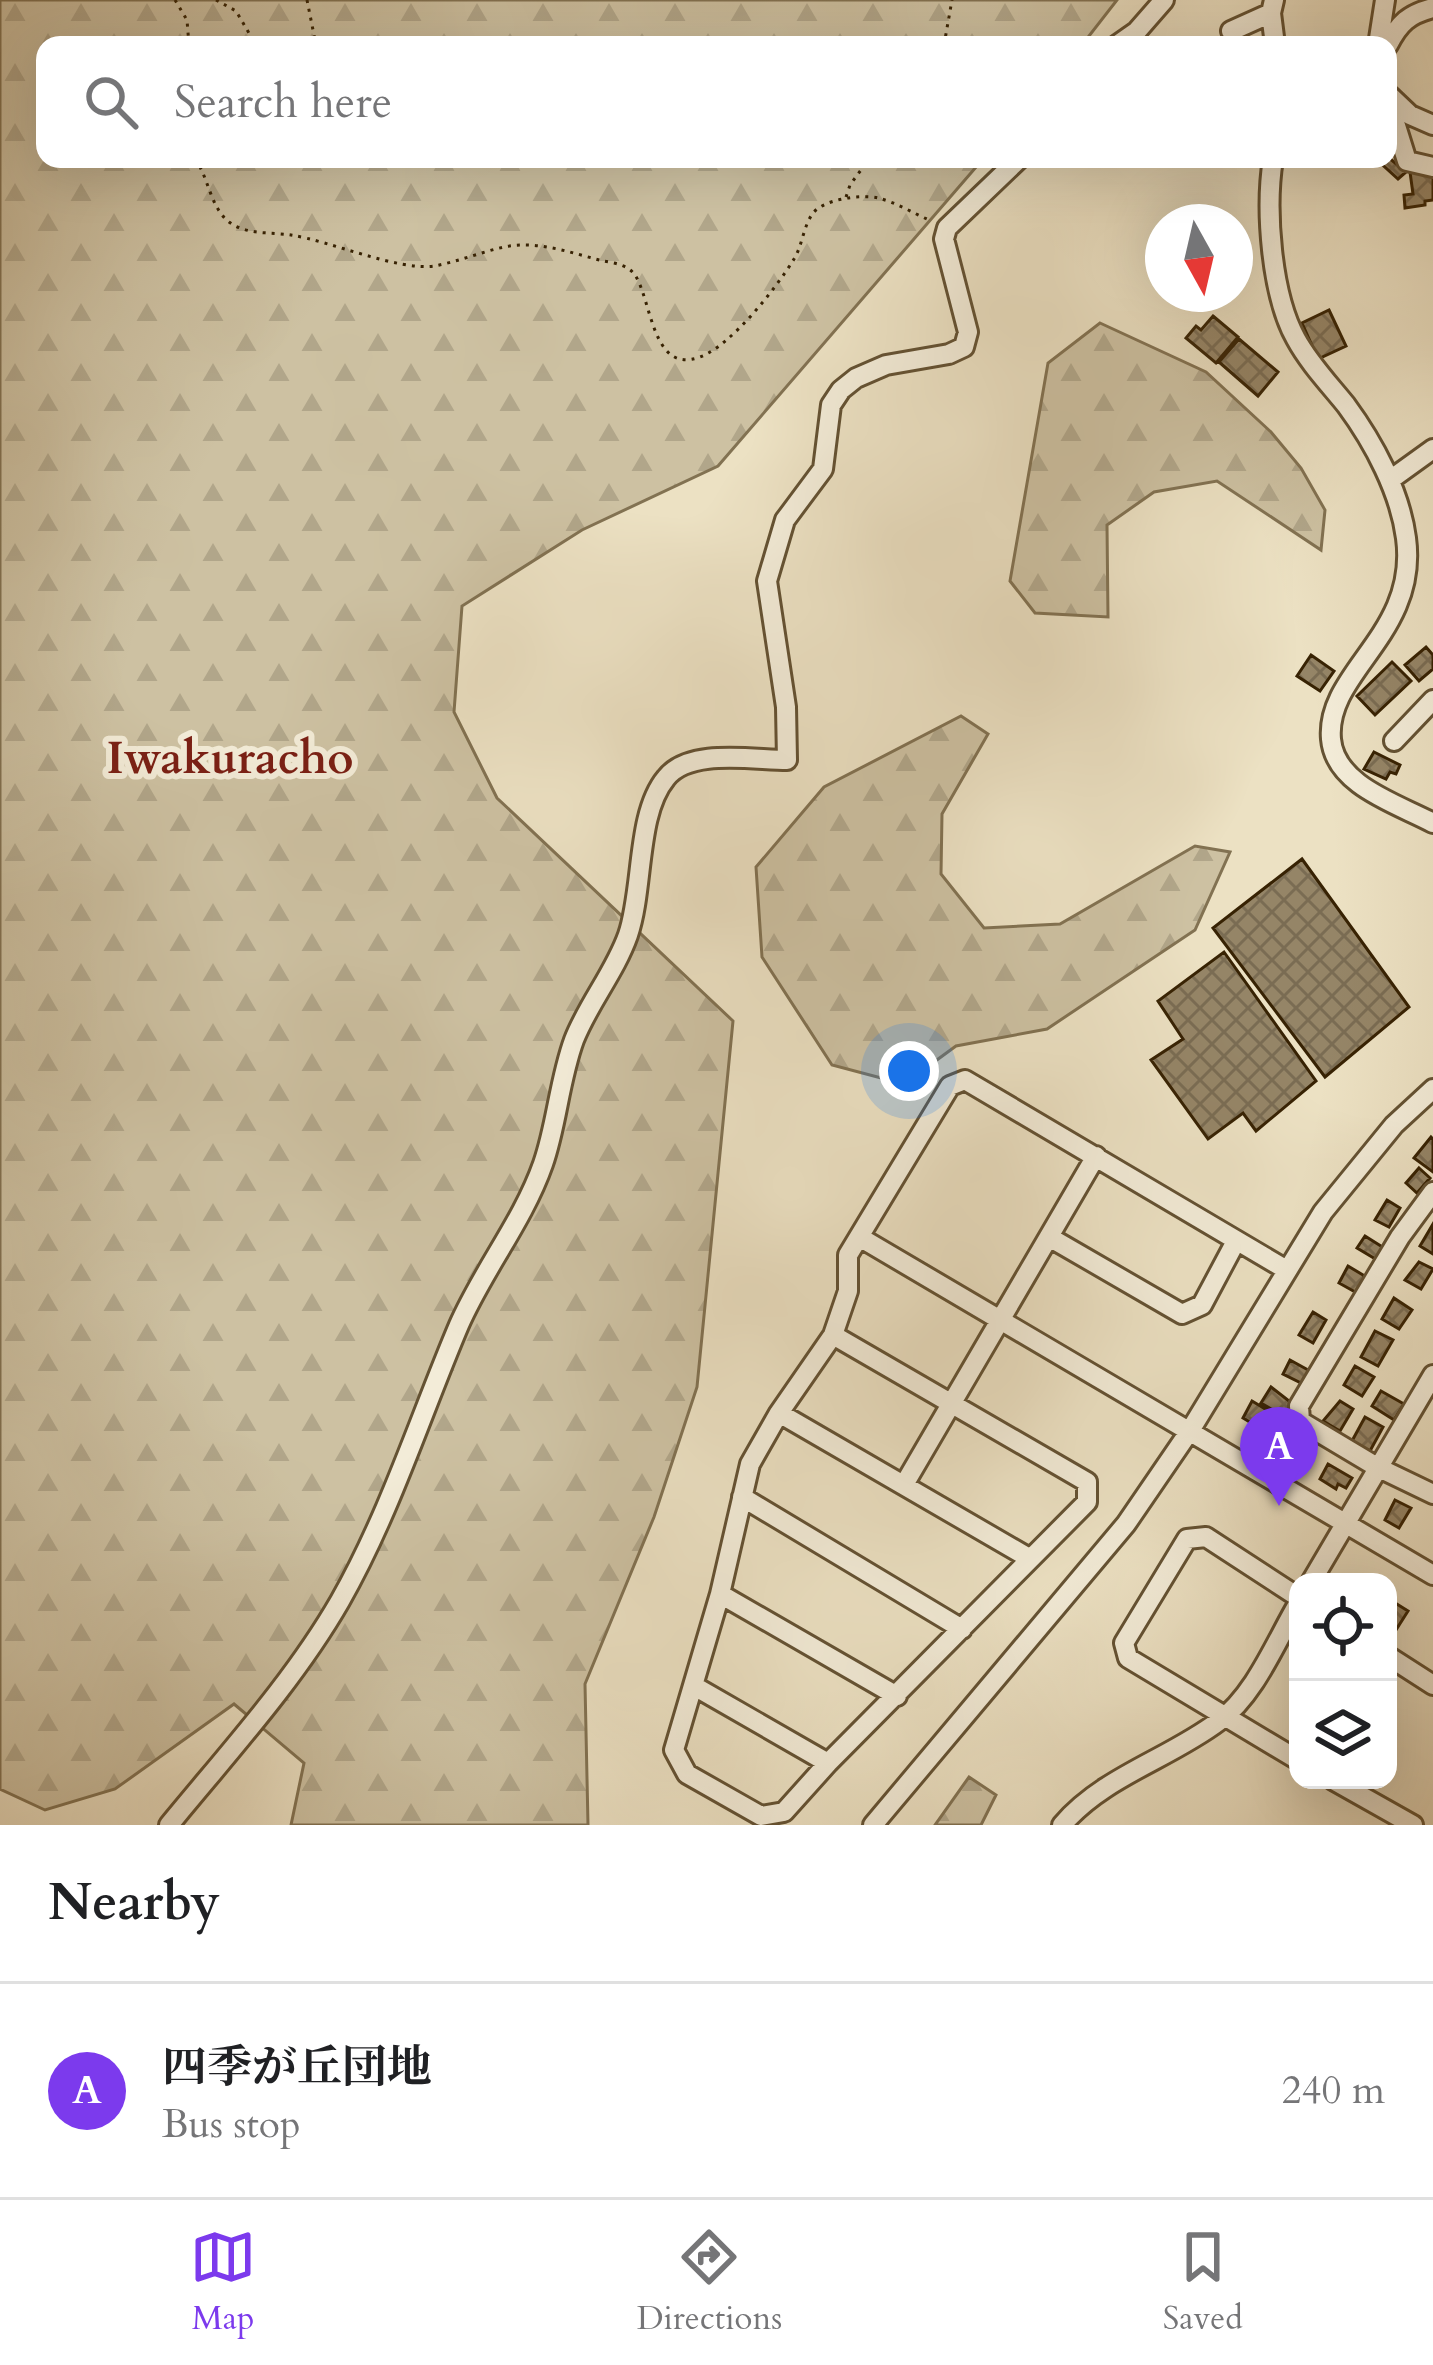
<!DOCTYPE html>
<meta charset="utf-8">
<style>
:root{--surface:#fff;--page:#f2f2f2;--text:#202124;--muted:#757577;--line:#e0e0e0;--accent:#7c3aed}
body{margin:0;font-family:Cardo,"Noto Serif JP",serif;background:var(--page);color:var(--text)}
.controls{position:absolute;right:36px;bottom:36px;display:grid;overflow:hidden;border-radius:24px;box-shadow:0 12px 48px #0002}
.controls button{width:108px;height:108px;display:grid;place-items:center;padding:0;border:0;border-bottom:3px solid var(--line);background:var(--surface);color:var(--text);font:60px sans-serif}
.compass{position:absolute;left:1145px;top:204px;width:108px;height:108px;border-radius:50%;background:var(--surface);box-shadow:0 12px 48px #0002;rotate:172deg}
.you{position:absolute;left:909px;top:1071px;width:42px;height:42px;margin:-30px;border:9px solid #fff;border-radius:50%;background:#1a73e8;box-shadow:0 0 0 18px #1a73e833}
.badge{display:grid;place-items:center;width:78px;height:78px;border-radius:50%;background:var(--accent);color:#fff;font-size:39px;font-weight:700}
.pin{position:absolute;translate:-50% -99px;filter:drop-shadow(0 3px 6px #0008)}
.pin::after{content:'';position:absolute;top:63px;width:42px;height:36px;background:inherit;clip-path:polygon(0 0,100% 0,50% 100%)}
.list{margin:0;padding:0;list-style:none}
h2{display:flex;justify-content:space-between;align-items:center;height:156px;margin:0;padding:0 48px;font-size:51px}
h2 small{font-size:39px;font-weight:400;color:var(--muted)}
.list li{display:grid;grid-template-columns:78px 1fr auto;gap:36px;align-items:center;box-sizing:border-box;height:216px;padding:0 48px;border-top:3px solid var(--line)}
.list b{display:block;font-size:45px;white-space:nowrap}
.list p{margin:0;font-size:39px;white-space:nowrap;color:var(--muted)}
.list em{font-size:39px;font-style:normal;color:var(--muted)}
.icon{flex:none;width:66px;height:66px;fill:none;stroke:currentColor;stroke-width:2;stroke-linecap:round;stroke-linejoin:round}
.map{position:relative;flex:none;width:1433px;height:1825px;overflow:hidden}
.search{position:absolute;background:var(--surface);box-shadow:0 12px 48px #0002;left:36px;right:36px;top:36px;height:132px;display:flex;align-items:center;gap:30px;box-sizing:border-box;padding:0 42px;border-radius:24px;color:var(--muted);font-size:45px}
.sheet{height:372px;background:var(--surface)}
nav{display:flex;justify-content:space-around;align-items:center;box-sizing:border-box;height:168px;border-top:3px solid var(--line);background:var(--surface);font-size:33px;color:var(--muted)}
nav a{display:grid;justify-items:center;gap:6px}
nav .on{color:var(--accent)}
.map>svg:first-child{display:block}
</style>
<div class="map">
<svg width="1433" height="1825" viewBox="0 0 1433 1825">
<defs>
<pattern id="forest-firs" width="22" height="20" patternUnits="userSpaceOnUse" patternTransform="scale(3)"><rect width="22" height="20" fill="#cdc1a2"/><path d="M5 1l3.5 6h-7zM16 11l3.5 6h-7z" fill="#b1a68a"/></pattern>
<pattern id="building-cross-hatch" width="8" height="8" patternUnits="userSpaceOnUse" patternTransform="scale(3)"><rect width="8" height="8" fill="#958567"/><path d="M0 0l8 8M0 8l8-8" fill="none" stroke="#7a6c53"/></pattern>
</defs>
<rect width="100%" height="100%" fill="#ece1c3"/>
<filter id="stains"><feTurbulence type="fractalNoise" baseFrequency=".00167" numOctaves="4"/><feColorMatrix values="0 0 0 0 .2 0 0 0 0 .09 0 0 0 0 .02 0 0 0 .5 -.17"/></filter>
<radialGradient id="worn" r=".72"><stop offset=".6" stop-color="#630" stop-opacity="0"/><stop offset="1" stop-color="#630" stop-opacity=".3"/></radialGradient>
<path fill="url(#forest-firs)" stroke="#827252" stroke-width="3" d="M0,0H1117L1082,45H45V159H983L718,466L582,530L462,606L454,712L497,798L733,1021L697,1387L654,1517L585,1684L588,1825H291L304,1763L234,1704L115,1789L45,1810L0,1789Z
M1100,323L1206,372L1271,432L1301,468L1325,510L1321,550L1217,481L1154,492L1107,525L1108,617L1035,613L1010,581L1048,363Z
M961,716L988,734L942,814L941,874L984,928L1060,924L1195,846L1230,852L1195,930L1047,1029L956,1046L904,1084L832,1065L762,957L756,867L824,787Z
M969,1777L996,1795L981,1825H935Z"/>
<path fill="url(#building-cross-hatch)" stroke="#372203" stroke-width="3" d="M1233,37L1235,43L1253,39L1255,45H1220Z
M1388,157L1406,172L1398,179L1376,159Z
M1428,170L1433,175V200L1425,201V205L1405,208L1404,195L1413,194L1410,172Z
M1329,310L1346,346L1318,359L1302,323Z
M1213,316L1238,337L1216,363L1186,338L1196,326L1201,330Z
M1239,339L1278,372L1258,396L1219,362Z
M1426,647L1433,655V669L1419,681L1405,665Z
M1311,655L1334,671L1320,691L1297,676Z
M1392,662L1411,681L1375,715L1357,696Z
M1374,752L1400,765L1396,774L1390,772L1386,779L1364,769Z
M1302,859L1409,1007L1325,1077L1213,928Z
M1224,952L1316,1081L1256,1131L1243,1113L1208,1139L1151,1060L1183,1039L1158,1001Z
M1431,1137L1433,1139V1172L1414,1158Z
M1419,1168L1430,1178L1417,1193L1406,1183Z
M1387,1200L1400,1208L1389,1227L1375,1220Z
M1433,1224V1254L1420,1246Z
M1365,1236L1384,1248L1377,1260L1357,1248Z
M1419,1262L1433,1269L1421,1289L1405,1280Z
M1348,1266L1363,1275L1365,1280L1357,1293L1339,1283Z
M1394,1298L1412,1310L1399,1329L1382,1319Z
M1313,1312L1326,1320L1313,1343L1299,1335Z
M1375,1331L1393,1340L1378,1366L1361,1357Z
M1290,1360L1310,1371L1303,1384L1283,1374Z
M1355,1366L1374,1377L1362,1396L1344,1385Z
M1271,1387L1293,1404L1285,1417L1261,1403Z
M1381,1391L1404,1404L1394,1420L1372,1406Z
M1252,1401L1295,1427L1286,1444L1243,1418Z
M1340,1401L1353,1409L1340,1431L1323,1421Z
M1365,1417L1383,1427L1370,1451L1352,1441Z
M1328,1464L1352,1478L1346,1488L1338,1484L1336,1489L1320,1479Z
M1395,1500L1411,1508L1399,1528L1385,1520Z
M1392,1601L1408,1611L1396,1630L1388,1625Z"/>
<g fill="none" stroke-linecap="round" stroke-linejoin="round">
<defs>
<path id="minor" d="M1274,0L1271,13L1275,45
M1231,31L1271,13
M1117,45L1137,31L1164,0
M1378,45L1385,0
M1388,45C1399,23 1409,14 1433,8
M1390,96L1410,115L1433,125
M1393,102L1392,113L1407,161L1433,167
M1273,159C1265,209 1271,294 1296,339C1309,363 1329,384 1346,405C1374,443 1400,492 1406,538C1419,634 1325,672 1331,739C1335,786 1398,804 1433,823
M1390,480L1433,449
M1394,741L1433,700
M1433,1192L1400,1237L1299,1406L1300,1421L1377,1467L1433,1494
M1049,1237L1182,1314L1202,1305L1235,1243
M861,1238L1433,1575
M833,1335L1087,1482V1502L828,1763L784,1812L761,1816L687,1774L674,1750L720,1594L750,1464L779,1413L833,1335L848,1291V1255L950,1086L965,1080L1285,1269
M779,1413L1029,1558
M905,1483L1096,1156
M742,1497L962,1629
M1311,1582L1433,1375
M720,1594L897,1696
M1298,1597L1206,1537L1187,1539L1124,1643L1128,1658L1298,1760
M1388,1656L1433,1685
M694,1686L828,1763
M1333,1780L1413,1825
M169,1825C228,1753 294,1681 340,1601C390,1513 420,1417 459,1325C483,1270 523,1221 543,1164C557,1124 559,1081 574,1040C588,1004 615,972 628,935C644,888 636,814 666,778C689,748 753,760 787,760L786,707L767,581L785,520L823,469L831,405L841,390L856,378L886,365L949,354L964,347L968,332L944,239L947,228L1019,159
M873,1825L1126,1524L1191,1429L1323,1212L1394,1125L1433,1089
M1062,1825C1104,1776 1169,1759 1219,1721C1255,1695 1276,1641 1298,1604"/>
</defs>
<use href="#minor" stroke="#645233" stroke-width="24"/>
<path stroke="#372203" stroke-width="3" stroke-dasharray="3 6" stroke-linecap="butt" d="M175,0L187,20L189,45
M216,0L236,11L256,45
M307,0L316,45
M944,45L952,0
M195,159C209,178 210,207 229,222C246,235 271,232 291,235C330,241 398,271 434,266C457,262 481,252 504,247C537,240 572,253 603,261C615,263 628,265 635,275C652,301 652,375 700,357C732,345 777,287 794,259C802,246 803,229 811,216C820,199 861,194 878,198C895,202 913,213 929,220
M846,197L850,185L869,159"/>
<use href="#minor" stroke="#f3ecd8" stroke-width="18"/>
</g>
<g text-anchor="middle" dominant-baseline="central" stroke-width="12" stroke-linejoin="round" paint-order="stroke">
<g font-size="45" font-weight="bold" fill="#7a1f14" stroke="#f3ecd8">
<text x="230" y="758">Iwakuracho</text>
</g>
</g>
<rect width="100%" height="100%" filter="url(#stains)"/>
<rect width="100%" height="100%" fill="url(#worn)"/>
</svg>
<div class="controls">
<button><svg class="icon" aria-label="locate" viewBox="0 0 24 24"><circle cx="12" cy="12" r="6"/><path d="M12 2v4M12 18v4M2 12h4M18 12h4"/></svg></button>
<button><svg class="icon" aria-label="layers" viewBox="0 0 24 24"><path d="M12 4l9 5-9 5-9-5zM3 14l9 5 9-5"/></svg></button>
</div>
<svg class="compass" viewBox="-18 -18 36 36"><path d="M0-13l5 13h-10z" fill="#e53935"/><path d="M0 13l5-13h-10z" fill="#757577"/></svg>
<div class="you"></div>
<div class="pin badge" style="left:1279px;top:1506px">A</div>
<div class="search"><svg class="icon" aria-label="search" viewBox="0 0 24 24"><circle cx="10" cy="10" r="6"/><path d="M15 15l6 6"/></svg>Search here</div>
</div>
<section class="sheet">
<h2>Nearby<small></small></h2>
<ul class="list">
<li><span class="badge">A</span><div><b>四季が丘団地</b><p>Bus stop</p></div><em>240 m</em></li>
</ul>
</section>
<nav>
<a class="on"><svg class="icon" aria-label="map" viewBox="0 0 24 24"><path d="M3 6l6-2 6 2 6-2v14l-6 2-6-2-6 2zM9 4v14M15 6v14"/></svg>Map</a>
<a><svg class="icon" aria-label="directions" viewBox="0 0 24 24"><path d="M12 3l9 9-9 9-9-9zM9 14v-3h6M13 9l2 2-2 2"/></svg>Directions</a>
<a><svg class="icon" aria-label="saved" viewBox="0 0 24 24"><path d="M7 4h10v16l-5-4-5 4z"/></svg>Saved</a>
</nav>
